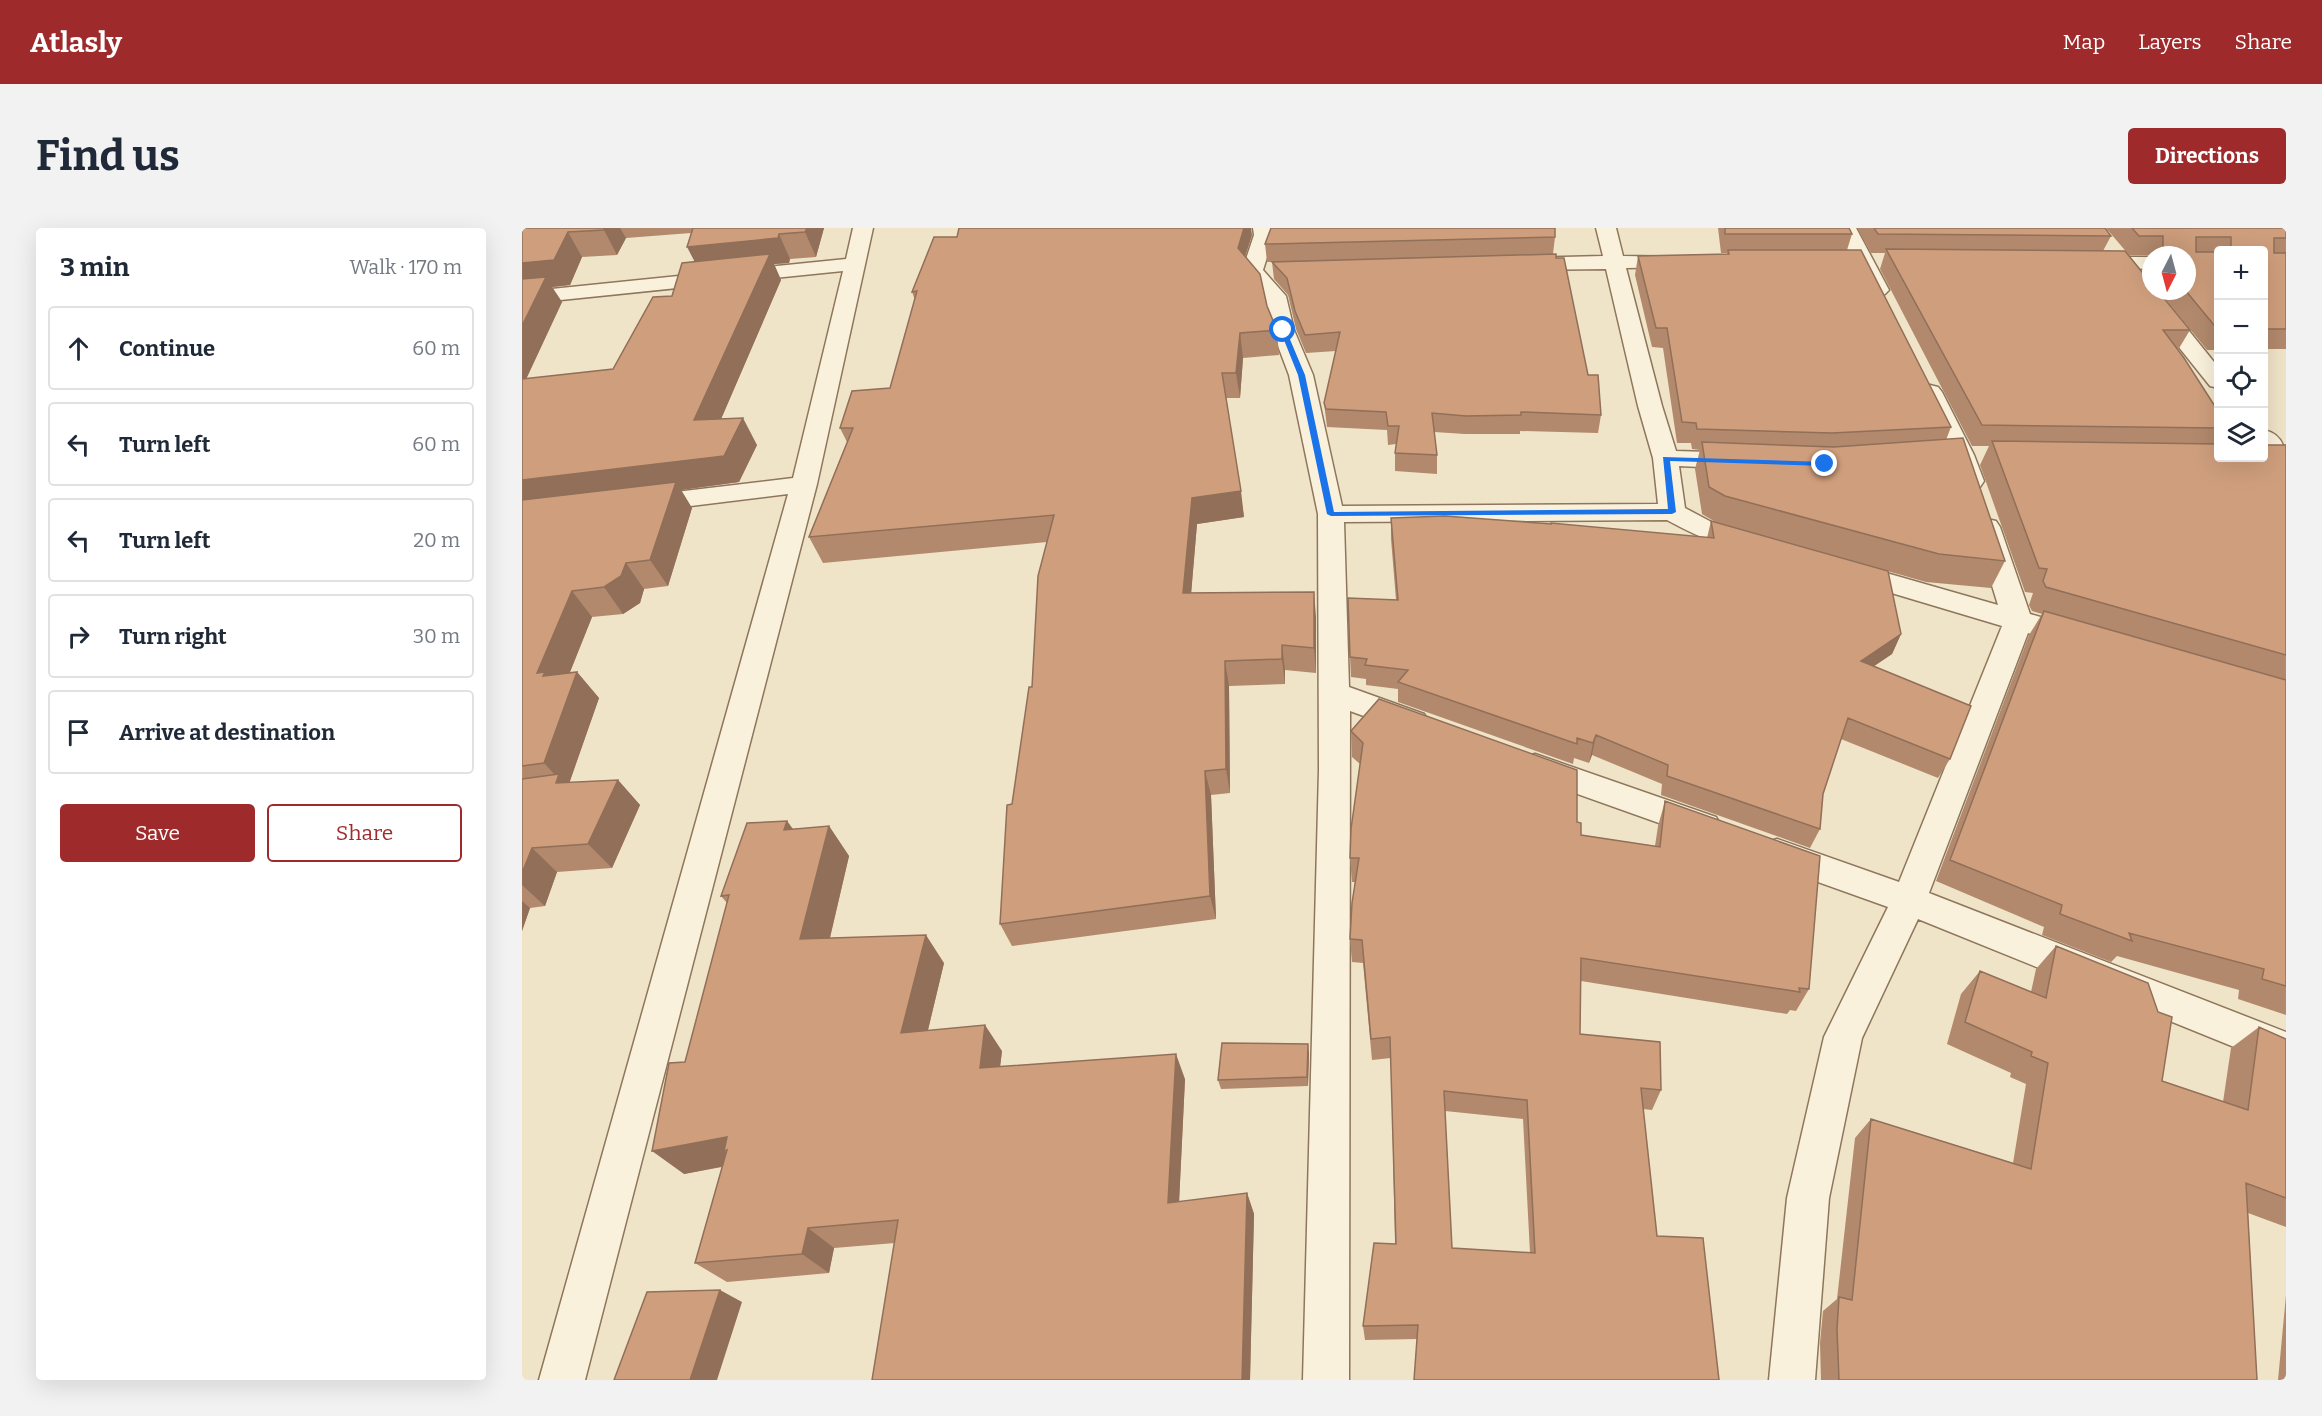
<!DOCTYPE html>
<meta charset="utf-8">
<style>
:root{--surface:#fff;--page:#f2f2f3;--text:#1f2937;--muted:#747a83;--line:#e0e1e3;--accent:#9e2a2b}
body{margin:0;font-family:Bitter,serif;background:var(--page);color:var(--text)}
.controls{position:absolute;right:18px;top:18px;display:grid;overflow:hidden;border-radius:6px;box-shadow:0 6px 24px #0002}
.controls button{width:54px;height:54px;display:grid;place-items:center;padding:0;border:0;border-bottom:2px solid var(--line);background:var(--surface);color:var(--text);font:30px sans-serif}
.compass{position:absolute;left:1620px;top:18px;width:54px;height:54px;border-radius:50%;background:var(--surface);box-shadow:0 6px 24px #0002;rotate:186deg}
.stop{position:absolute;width:18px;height:18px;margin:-14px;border:4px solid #1a73e8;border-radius:50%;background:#fff}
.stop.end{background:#1a73e8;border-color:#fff;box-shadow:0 2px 6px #0008}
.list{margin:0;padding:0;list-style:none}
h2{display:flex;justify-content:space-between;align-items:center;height:78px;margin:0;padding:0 24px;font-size:26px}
h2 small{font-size:20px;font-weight:400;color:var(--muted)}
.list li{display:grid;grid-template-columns:39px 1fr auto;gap:18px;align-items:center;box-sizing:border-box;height:84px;margin:0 12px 12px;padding:0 12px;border:2px solid var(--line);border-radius:6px}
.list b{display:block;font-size:22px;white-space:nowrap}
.list em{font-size:20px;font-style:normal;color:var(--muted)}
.actions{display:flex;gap:12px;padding:18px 24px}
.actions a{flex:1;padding:14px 0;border:2px solid var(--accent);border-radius:6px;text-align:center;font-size:21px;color:var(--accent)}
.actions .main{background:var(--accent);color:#fff}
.icon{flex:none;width:33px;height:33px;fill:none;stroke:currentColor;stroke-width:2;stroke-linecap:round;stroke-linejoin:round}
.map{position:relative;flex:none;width:1764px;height:1152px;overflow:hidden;border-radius:6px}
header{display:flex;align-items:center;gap:36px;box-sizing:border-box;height:84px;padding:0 30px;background:var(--accent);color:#fff}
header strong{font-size:28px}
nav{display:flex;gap:33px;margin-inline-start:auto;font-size:21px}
.intro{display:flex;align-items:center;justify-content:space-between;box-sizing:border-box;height:144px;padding:0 36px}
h1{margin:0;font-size:42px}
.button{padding:15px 27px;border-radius:6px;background:var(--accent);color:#fff;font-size:21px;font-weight:700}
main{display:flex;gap:36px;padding:0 36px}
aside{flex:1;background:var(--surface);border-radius:6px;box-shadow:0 6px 24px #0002}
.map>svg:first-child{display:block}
</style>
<header>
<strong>Atlasly</strong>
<nav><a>Map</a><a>Layers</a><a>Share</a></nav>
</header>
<div class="intro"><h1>Find us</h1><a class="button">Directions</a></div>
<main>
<aside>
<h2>3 min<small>Walk · 170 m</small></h2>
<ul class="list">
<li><svg class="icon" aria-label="ahead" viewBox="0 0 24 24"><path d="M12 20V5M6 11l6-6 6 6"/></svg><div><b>Continue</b></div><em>60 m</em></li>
<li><svg class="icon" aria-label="left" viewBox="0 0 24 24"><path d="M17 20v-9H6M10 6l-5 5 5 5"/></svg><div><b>Turn left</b></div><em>60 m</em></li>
<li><svg class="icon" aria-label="left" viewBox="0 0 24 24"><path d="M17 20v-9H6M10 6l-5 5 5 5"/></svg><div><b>Turn left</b></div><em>20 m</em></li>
<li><svg class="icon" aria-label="right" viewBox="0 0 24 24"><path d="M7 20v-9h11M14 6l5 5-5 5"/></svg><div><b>Turn right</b></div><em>30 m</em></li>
<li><svg class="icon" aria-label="arrive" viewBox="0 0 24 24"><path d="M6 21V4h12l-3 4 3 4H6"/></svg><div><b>Arrive at destination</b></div></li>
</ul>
<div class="actions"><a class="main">Save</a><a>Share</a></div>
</aside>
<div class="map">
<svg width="1764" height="1152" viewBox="0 0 1764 1152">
<rect width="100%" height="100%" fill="#f0e4c8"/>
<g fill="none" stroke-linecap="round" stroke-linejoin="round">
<defs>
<path id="street" d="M331,0H351L295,256L63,1152H17L266,266L120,284L111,282L107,276L111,270L120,268L271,250L321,43L0,76V64L324,31Z
M731,0H751L752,7L741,42L764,68L772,102L791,147L820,278L1136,276L1131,230L1116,178L1084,41L999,42L992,40L989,36L992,32L999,30L1081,28L1074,0H1094L1101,28L1167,29L1170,33L1167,37L1160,39L1104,40L1140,178L1154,223L1220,225L1229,228L1233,233L1229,238L1220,241L1157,238L1163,280L1195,297L1240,309L1243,315L1240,321C1213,328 1169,305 1145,292L822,294L827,459L902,486L907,494L902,502L891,506L828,483L827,1152H781L797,542L796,286L767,147L750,102L743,69L720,43L732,7Z
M1314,0H1334L1367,62L1363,66L1356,68L1349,66Z
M1569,29H1629V41L1562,39L1559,35L1562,31Z
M1635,72L1643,73L1696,139V160L1688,158L1624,78L1627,73Z
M1408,157L1416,159L1420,164L1452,227L1462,253L1458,259L1449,261L1440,259L1428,227L1396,164L1400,159Z
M1742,202C1764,207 1764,225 1764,245C1744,239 1740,220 1742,202Z
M1465,291L1474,293L1478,299L1508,386L1522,390L1526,397L1522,404L1512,407L1506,405L1407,665L1764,804V840L1396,691L1340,810L1307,970L1293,1152H1247L1265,970L1302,809L1366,679L1243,635L1238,625L1243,615L1255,611L1377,654L1480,398L1316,349L1312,343L1316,337L1326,334L1476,377L1452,299L1456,293Z
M1013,526L1194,589L1199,598L1194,607L1182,611L1002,547L997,538L1002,529Z"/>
</defs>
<use href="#street" stroke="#8d765c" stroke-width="3"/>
<use href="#street" fill="#faf1dc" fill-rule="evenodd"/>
</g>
<path fill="#b2896c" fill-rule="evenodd" d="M0,0H302L294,29L268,31L267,35L252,36L259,52L199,191L235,217L217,254L159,262L170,280L146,358L122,361L118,375L101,386L70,389L48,444H55L77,470L47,555L96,552L118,577L90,640L35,644L23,678L8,680L0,703ZM169,5L173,34L150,68L91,141L4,151L40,74L30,59L48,57L60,29L95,27L104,10Z
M1196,0H1327L1330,6L1325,22L1429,199L1424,212L1483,333L1469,360L1404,354L1228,304L1379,406L1370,426L1352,438L1428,531L1416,550L1319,511L1301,566L1298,601L1288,620L1139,567L1140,556L1070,527L1067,535L1052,530L1051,536L876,474V461L844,457V451L829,449L828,429L874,372L869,311V290L1185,310L1189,293L1195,295L1180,286L1173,241L1178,222L1170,221L1169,215H1155L1141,120L1130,119L1113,47L1116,28L1205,26V25H1199Z
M1335,0H1583L1589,8L1581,23L1668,102L1656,122L1696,183V230L1764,217V787L1716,771L1717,762L1595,728L1589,734L1520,707L1522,699L1414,653L1507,407L1520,386L1510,383L1507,377L1511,365L1503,364L1458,237L1467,218H1450L1358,41L1363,25H1349Z
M1584,0H1764V121H1742V22H1696V122H1685L1637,63H1665V27H1607Z
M730,7L723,29L745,78L755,102L757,127L721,130L718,170H704L722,289L675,296L669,365L794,389V445L763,442V456L707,458L708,565L689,567L694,691L490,718L478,696L490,576L510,459L525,314L301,335L287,309L325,214L318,200L368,160L393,72L390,64L435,9Z
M1033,9L1031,26L1034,30L1066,147L1079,187L1076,205L998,203V206H943L912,204L915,227V246L873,243V225L874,216L866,217L865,202L805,199L802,175L814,123L784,125L774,101L766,67L752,51L750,34H745L743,16Z
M1629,27V53L1621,43Z
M829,503L1055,594L1059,607L1133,618L1136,598L1143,573L1287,761L1274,783L1268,782L1265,786L1059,753L1058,806L1139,862L1130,882L1121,881L1135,1008L895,1111L843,1112L841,1098L873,1016L869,830L850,832L841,735L830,734L828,711L833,654H830L828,630L838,536L830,529ZM923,883L1001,891L1008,1025L930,1020Z
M265,593L271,601L307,598L327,628L308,710L422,735L406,802L480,823L478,838L663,851L657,974L725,965L732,986L728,1152H350L373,1015L312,1020L307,1045L205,1054L173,1035L200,939L162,946L205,675L199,668Z
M1534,718L1640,853L1701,874L1709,820L1737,799L1764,811V999L1726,985L1735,1152H1299L1298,1115L1301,1083L1315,1071L1333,910L1349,891L1491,935L1504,856L1488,849L1489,845L1425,816L1439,766L1458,743L1509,764L1514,741Z
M787,825L786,858L699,861L696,852Z
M1764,1067V1152H1756Z"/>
<path fill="#916f58" d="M82,0H98L104,10L95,27L82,2Z
M285,0H302L294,29L283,4Z
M722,0H729L730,7L718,44L716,20Z
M46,4L60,29L48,57L30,59L40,74L0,160V35Z
M257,6L268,31L267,35L252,36L259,52L187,219L172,192L178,44L165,19Z
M718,105L721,130L718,170L714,145Z
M221,190L235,217L217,254L159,262L170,280L146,358L128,332L0,281V252Z
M719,263L722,289L675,296L667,391L661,365L670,270Z
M104,335L122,361L118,375L101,386L82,359Z
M50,363L70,389L40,464L15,445Z
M792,364L794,389V445L792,420Z
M1379,406L1370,426L1330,453L1339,433Z
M760,417L763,442V456L760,431Z
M703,433L707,458L708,565L704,541Z
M55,444L77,470L47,556L34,555L36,550L22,535Z
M1074,507L1070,527L1067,535L1071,515Z
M683,543L689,567L694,691L688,668Z
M96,552L118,577L90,640L66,616Z
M265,593L286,623L262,602Z
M307,598L327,628L301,739L278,711Z
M10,620L35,644L23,678L0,657V645Z
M0,673L8,680L0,703Z
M404,707L422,735L399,831L379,805Z
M463,797L480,823L475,865L458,840Z
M786,816L787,825L786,858L785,849Z
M654,826L663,851L656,996L646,975Z
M205,909V922L202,923L218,935L162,946L130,923Z
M725,965L732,986L728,1152H720Z
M286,1000L312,1020L307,1045L280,1026Z
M198,1062L220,1074L195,1152H168Z"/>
<path fill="#cf9f7d" stroke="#916f58" stroke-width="1.5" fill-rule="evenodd" d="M0,0H82V2L46,4L32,32L0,35Z
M171,0H285L283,4L257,6L256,10L165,19Z
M437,0H722L716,20L738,46L745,78L755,102L718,105L714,145H700L719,263L670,270L661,365L792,364V420L760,417V431L703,433L704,541L683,543L688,668L478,696L485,577L490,576L507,459H510L516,348L532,287L287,309L331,200H318L330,163L368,160L395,63L390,64L412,9H435Z
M749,0H1033V9L743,16Z
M1203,0H1327L1330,6H1203Z
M1352,0H1583L1589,8L1356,6Z
M1610,0H1764V10H1752V25H1764V101H1742V22H1709V9H1674V24H1696V102L1664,63H1665V27H1633L1631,24L1641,23V8H1617Z
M1364,21L1603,23L1629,55V63H1636L1668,102H1641L1662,130L1696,183V200L1460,197Z
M1206,22H1339L1429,199L1310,205L1175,201L1174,195L1160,194L1145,100H1134L1116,28L1207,26Z
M248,26L172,192L221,190L202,228L0,252V151L91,141L131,69L150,68L160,35Z
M1034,26V30H1042L1066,147H1076L1079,187L999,184V187L944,188L910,185L915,227L873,225L877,198H866L864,184L804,181L802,175L818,104L783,107L773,83L765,50L750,34Z
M24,49L0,98V51Z
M1441,210L1483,333L1417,326L1203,268L1187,259L1180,214L1312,219Z
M1470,213L1696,216V230H1742V217H1764V427L1524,359L1521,353L1525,341L1517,340Z
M154,254L128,332L104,335L99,348L82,359L50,363L15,445L23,444L21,448L55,444L22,535L0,538V272Z
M923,288L1029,296V295L1192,310L1189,293L1366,343L1379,406L1339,433L1449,478L1428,531L1326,490L1301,566L1298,601L1145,548L1146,537L1074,507L1071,515L1055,510V516L876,454L886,442L843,437L845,431L828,429L826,370L876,372L869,290Z
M1522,383L1764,452V758L1740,751L1742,741L1607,705L1610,713L1538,686L1540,677L1428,632Z
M857,471L1055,542V594L1059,595V607L1138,619L1143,573L1298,628L1287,761L1277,760L1278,764L1059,730L1058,806L1138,814L1139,862L1119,860L1135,1008L1181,1010L1197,1152H892L896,1097L841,1098L852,1015L874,1016L868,809L849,811L840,712L828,711L830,675L837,630H828L829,601L841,515L829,503ZM922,863L1005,872L1013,1025L930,1020Z
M37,546L34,555L96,552L66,616L10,620L0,645V551Z
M265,593L262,602L307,598L278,711L404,707L379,805L463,797L458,840L654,826L646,975L725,965L720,1152H350L376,992L286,1000L280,1026L173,1035L205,922L202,923L205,909L130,923L147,835L163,834L207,667L199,668L225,595Z
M1534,718L1626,755L1636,784L1650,789L1640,853L1726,882L1737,799L1764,811V970L1724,955L1735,1152H1317L1315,1101L1317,1069L1330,1072L1349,891L1509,941L1526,835L1509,828L1510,824L1443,794L1458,743L1524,770Z
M700,815L786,816L785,849L696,852Z
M198,1062L168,1152H92L125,1064Z"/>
<path fill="#1a73e8" d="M761,100L764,102L783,147L812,284L1146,281L1141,229L1303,234L1306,236L1303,238L1148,233L1154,284L1150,286L809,288L805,286L776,147L758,102Z"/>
</svg>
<div class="controls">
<button>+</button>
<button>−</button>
<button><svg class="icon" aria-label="locate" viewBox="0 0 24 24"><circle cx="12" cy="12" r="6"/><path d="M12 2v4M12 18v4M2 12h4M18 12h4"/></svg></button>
<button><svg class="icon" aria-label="layers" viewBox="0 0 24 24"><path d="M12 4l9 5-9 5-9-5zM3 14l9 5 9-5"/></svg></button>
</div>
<svg class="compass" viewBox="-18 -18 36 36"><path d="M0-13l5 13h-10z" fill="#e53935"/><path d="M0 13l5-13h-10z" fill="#747a83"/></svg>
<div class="stop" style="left:761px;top:102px"></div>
<div class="stop end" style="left:1303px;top:236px"></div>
</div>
</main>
